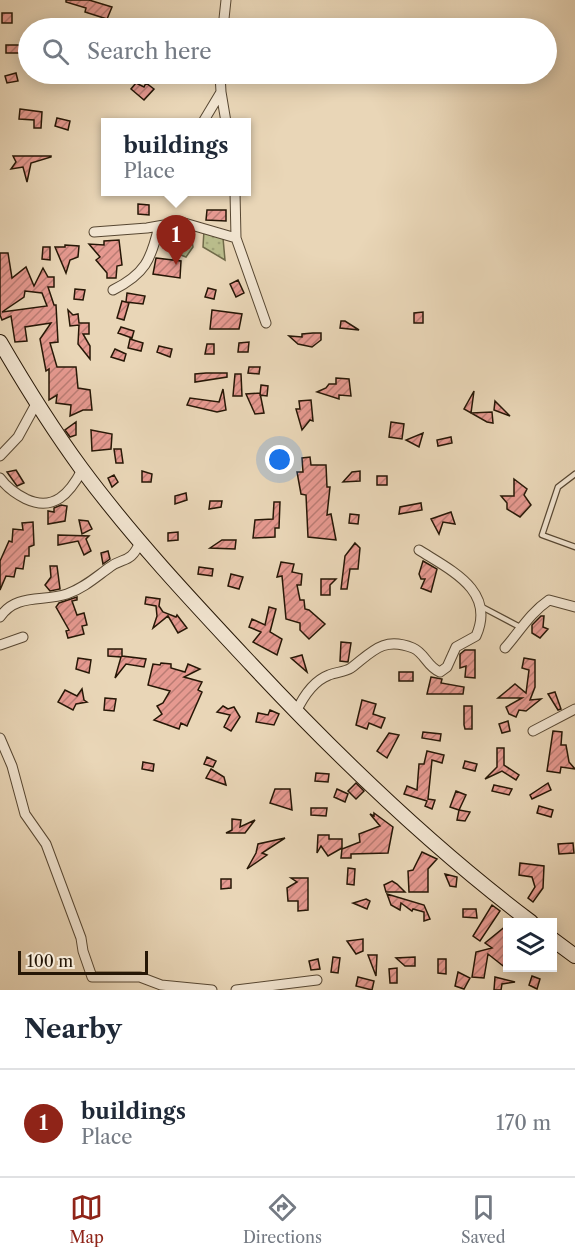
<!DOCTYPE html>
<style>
:root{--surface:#fff;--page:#f2f2f3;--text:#1f2937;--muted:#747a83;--line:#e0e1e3;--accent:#8f2418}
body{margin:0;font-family:"Libre Caslon Text",serif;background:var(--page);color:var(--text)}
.controls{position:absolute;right:18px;bottom:18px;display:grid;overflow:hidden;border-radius:0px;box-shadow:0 3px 15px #0003}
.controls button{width:54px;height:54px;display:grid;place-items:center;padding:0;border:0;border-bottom:2px solid var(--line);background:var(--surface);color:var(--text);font:30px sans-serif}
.scale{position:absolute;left:18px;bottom:15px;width:130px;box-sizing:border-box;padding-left:6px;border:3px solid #261706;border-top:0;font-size:16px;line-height:21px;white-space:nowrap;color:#261706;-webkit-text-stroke:4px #f1e4d0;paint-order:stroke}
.you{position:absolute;left:280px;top:460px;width:21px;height:21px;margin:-15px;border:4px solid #fff;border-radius:50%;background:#1a73e8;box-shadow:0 0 0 9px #1a73e833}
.badge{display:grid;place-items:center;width:39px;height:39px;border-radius:50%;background:var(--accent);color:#fff;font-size:20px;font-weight:700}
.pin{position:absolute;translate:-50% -50px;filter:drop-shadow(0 2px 3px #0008)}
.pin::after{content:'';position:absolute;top:32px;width:21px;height:18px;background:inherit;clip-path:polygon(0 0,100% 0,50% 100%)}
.popup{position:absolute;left:101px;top:118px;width:150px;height:78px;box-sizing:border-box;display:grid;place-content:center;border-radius:0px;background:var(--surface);filter:drop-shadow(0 2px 4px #0005);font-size:20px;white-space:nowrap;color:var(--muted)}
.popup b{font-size:22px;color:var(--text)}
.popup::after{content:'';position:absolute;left:50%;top:100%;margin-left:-12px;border:12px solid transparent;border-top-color:var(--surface)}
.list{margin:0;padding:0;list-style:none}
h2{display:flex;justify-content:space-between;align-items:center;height:78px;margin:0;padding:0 24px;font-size:26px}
h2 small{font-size:20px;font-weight:400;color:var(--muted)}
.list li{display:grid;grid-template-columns:39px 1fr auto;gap:18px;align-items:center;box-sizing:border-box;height:108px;padding:0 24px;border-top:2px solid var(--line)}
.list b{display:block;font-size:22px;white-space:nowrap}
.list p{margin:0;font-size:20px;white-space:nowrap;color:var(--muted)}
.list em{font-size:20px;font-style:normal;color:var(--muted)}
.icon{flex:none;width:33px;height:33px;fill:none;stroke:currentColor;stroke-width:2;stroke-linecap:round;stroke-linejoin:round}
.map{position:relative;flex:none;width:575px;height:990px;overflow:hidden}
.search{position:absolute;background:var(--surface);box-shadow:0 3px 15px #0003;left:18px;right:18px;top:18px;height:66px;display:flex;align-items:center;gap:15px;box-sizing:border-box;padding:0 21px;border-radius:33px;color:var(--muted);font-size:22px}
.sheet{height:186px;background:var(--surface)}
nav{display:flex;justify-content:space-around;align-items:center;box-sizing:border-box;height:84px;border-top:2px solid var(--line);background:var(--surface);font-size:16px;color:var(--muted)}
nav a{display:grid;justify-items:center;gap:3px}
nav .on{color:var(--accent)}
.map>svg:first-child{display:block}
</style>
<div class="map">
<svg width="575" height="990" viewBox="0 0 575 990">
<defs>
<pattern id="grass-dots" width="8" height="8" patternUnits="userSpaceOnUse" patternTransform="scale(1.5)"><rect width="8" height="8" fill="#babd8c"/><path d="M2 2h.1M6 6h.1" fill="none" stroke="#a0a277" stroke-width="1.8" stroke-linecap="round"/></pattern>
<pattern id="building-hatch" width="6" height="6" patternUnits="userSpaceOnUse" patternTransform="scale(1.5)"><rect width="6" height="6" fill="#e69990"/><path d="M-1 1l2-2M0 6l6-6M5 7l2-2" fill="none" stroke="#ba7c74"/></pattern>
</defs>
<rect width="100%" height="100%" fill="#e9d6b7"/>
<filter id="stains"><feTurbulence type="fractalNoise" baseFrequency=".00333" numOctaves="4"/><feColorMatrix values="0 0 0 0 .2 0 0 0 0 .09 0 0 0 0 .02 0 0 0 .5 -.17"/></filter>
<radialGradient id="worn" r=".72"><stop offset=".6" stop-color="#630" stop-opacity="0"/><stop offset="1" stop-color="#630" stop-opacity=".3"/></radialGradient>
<path fill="url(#grass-dots)" stroke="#706a49" stroke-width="1.5" d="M204,230L223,238L225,260L203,247Z"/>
<path fill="#babd8c" stroke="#706a49" stroke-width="1.5" d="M170,229L191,234L193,247L186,257L173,252Z"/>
<path fill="url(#building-hatch)" stroke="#261706" stroke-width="1.5" fill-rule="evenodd" d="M66,0H89L112,7L107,19L85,12L86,8L66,2Z
M2,13H12V23H2Z
M6,45H21V53H6Z
M16,73L18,81L7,83L5,76Z
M136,83L144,87L146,83L154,89L144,100L131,89Z
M20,109L42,112L41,128H34V120L19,119Z
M57,118L70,121L68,130L55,126Z
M13,156H51V157L31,163L27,182L23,167L11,169L16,162Z
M138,204L149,205V215L138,214Z
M207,210H226V221L206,220Z
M119,240L122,265L117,266L116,278H107V273L96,260L100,257L89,244L104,245V241Z
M65,245L79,246L78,257L70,260L66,273L55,247H65Z
M43,247H50V260L42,259Z
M0,253H8L12,278L26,267L34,286L43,268L48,277H54V287H48L54,305H56L58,342L50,343L57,367H76L78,388L90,390L92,410H83L70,416L71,405L56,403L57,395L49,400V369L46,371L40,339L51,323L25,327L27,341L15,342L11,316L2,320L0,315ZM25,291L42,293L47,306L2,312L24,297Z
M156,258L181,261L180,278L153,274Z
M238,280L244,293L236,297L230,284Z
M208,288L216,290L214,299L205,297Z
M75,289L85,290L83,300L74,299Z
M127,293L145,296L143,304L126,302Z
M122,301L129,303L124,320L117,318Z
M68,310L73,315L78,314L79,323H89V334H83L90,346V359L78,344L79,325L70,326Z
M212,310L242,314L239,329H210Z
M423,312V323H414V313Z
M341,321H345L359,330L340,328Z
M121,327L134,331L132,338L118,333Z
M313,333H321V340L312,347L298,344L289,336L302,337V334Z
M130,339L143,343L141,351L128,348Z
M249,342L248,352H238L239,343Z
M207,344H214V354H205Z
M159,346L172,349L170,357L157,352Z
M115,349L126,354L124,361L111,357Z
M249,367H260L259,374L248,373Z
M206,373H227V377L195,382V374Z
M235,374H241L242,396H233Z
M336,378L349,379L351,396L339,395V399L317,392L326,388L329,384H336Z
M261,385L268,386L267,396L260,395Z
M223,389L226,410L217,412L187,405L190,398L219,402Z
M474,391L471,413L492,412L493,423L487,422L464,409Z
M260,393L264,413L255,414L246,394Z
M311,400L313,421L310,420L302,430L296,409H300L299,401Z
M495,401L510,416L494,410Z
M76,422V435L70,437L65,430Z
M391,422L404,424L402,439L389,437Z
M91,430L112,434L111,449L92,451Z
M423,433L419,447L406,440Z
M451,437L452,443L438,446L437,440Z
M114,449H121L123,463H116Z
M310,457L311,465H326L327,487H330L327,515L331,514L336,540L308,537L306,495L301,494L297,472H303L302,458Z
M16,470L24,483L17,486L7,472Z
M142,471L152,474L151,482H142Z
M360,471V481L343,482L352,472Z
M114,475L118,482L112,487L108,478Z
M377,476H387V485H377Z
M514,479L527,489L524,495L531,505L520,517L507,509V503L501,496H514Z
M186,493L187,500L175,504V496Z
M210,501H222L221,507L209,509Z
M274,502H280L279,528H275V537L253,538L255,520L273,519Z
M421,503L422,510L399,514L400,507Z
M61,505L67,506L65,521L48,524V511L54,512V508Z
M451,512L455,524L443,522L439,534L431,519Z
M350,514L359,515L358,524L349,523Z
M79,520L88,521L92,529L82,534Z
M33,522L34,545L29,547V556H25L23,569L16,568L14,577L6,576L0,590V561L9,541L12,542L13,529L23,530L22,523Z
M178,532V540L168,541V533Z
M58,535L89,536L86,539L91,551L84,555L78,541L58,545Z
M222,540H236L235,549L210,548Z
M355,543L360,548L358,569H350L347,589H341L345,556Z
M108,551L110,559L103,564L101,553Z
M423,561L437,569L431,592L421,588L425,579H421L419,574Z
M281,562L294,564L292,572L302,574L301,585H297L300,600H304L305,609L309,610L325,624L309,639L300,630V623L286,619L282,576L277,577Z
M50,566H57L60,589L50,591L45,585L51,577Z
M199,567L213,569L212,576L198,574Z
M231,574L243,577L239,589L228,586Z
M321,579H336L330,585V595H321Z
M77,597V600L72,601L77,615L84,613L87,625L82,626L84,634L68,638L66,631L69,630L56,607L59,603Z
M146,597L160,599L159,606L163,612L176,617L177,615L187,628L178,633L168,616L153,628L157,616L156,606L145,604Z
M269,607L276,609L270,632L282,639L277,655L253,642L261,632L249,627L252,619L265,625Z
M541,616H544L543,627L548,629L540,638L532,633V625Z
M341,642L351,643L348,662L340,661Z
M108,649H122V656L146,659L144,667L126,664L115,678L121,657L108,656Z
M465,650H475V678L465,677L466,666L460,668V654Z
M302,655L307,672L291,658Z
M78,658L91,660L89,673L76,669Z
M524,658L535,660V687L530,700L541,699L526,711L519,710L516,717L509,714L506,707L522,698H498L515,684L526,693L529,670L522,668Z
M161,663L171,664V668L185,672L188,664L200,669L184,677L202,682L198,690L202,692L187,726L181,723L179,729L154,720L162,714L157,706L163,703L170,691L148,685L153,664L160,665Z
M399,672H413V681H399Z
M431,677L442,679L441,683L464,687L463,694H427Z
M82,689L84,700L87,702L76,704L73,710L58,702L65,690L77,696Z
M555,692L561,709L558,710L548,694Z
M105,698L116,699L114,711L104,710Z
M362,700L376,704L373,714L385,718L381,728L369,723L367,729L356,725Z
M223,706L228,709L234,707L240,717L231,731L224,727L230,715L217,712Z
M464,706H472V729H465L464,725Z
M270,710L279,714L274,725L256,722L258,713L268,715Z
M508,721L510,731L502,733L499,724Z
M553,731L562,732L561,745H566L569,762L575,769L561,767L560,773L547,771Z
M423,732L441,734L440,741L422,738Z
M389,733L399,735L387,758L377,751Z
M497,748H504V765L519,775L516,780L502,771L485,779L497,767Z
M427,751L444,755L442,763L432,760L428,799L435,800L432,809L425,806L427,801L404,794L407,786L417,790L419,764H424Z
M207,757L216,761L213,767L204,764Z
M465,761L477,764L475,771L463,768Z
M143,762L154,764L153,771L142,769Z
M211,769L224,777L226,785L206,778Z
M316,773L329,774L328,782L315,781Z
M356,783L364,791L356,799L348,791Z
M548,783L551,790L532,799L530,795Z
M494,785L512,789L509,795L492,791Z
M275,789H290L292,810L270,803Z
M337,789L348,794L345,802L334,797Z
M456,791L466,795L459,810L450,807Z
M539,806L553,810L551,817L537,813Z
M311,808H327L326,816L311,815Z
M459,810L470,812L465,821L457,820Z
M374,813L393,827L388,853L351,854V858H341L342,849L360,842L359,834L380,826L370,814L374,816Z
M232,819L241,820L240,827L255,820L245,833H226L232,830Z
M318,835H329V839H342V848L328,856L321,846L317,853Z
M285,838L262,853L267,855L247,869L256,853L258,844Z
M573,843L574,853L559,854L558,844Z
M422,852L437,859L428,869V892H409L408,871L413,870Z
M520,863L544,866L543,888L533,902L528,898L535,887L532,877L519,875Z
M348,868L355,869L354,885L347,884Z
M445,874L457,877L456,887L450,886Z
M291,878H308V910L298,911V901H288L287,888L297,882Z
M221,879H231V888L221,889Z
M392,881L397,884L405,892H386L384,885Z
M387,894L424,905L430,919L424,921V912L413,909L412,911L401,903L400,910L391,905Z
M366,899L370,901L367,909L353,903Z
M492,905L500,911L480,941L473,936Z
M463,909H476L477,918L463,917Z
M507,925V969L488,954L484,978L472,977L476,952L492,948L485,943Z
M363,939V951L356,954L347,941Z
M368,955H377L376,976Z
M333,957L340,958L338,973L331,972Z
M415,957V966H405L396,958Z
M318,959L320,969L311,970L309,961Z
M438,959H446V974L438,973Z
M397,968V983H390L389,969Z
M458,972L470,978L464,989L455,986Z
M532,976L540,979L537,989L529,985Z
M358,977L374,981L372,990L356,986Z
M495,977L515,982L502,984L501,990H494Z"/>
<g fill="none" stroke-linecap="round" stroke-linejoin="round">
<defs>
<path id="lane" d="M575,474L558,487L542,535L575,547
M482,607L520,627"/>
<path id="street" d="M223,28L226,0
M221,92L226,122
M203,122L221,92L220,74
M235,192L236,238L266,323
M94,232L147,228L181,222L236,238
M113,290C145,274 151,260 159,226
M0,456L18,437L36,404
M0,478C7,488 16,494 26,499C54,512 70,493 82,470
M0,617C16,593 43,602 67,594C84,588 96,577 110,567C123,557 131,564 140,542
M0,645L23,637
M505,648C520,631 530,613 549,600L575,607
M296,712C303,697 313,681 329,675C336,672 345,672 351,668C372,652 383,636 413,648C425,653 427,667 440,672L447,667L456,647L476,636C496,591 452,571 419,550
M533,731L575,709
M0,738L12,766L25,814L46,844L81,938L83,951L92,977H140L161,985L212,990
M236,990L317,980"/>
<path id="secondary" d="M0,342C25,385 51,427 81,468C132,537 192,601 251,664C337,756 430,846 531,922
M552,939L575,956"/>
</defs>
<use href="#lane" stroke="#574732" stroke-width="7"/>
<use href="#street" stroke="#574732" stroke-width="11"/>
<use href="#secondary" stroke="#261706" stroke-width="16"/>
<use href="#lane" stroke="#f1e4d0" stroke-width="4.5"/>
<use href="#street" stroke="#f1e4d0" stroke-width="9"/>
<use href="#secondary" stroke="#f1e4d0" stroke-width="14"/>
</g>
<rect width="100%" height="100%" filter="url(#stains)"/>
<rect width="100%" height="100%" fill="url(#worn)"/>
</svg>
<div class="controls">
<button><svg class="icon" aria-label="layers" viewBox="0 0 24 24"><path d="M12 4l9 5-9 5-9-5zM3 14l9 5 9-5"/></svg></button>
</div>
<div class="scale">100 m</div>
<div class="you"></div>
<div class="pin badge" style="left:176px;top:265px">1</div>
<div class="popup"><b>buildings</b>Place</div>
<div class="search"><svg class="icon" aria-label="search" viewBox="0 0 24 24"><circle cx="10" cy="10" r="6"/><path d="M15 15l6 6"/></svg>Search here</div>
</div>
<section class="sheet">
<h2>Nearby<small></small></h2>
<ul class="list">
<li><span class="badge">1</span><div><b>buildings</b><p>Place</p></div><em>170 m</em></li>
</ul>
</section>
<nav>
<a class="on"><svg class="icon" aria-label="map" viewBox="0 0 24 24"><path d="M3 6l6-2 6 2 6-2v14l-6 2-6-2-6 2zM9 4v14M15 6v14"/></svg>Map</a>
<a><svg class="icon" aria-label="directions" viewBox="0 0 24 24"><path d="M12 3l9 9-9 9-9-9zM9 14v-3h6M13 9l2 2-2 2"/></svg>Directions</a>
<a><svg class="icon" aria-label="saved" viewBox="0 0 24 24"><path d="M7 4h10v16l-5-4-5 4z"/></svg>Saved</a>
</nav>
